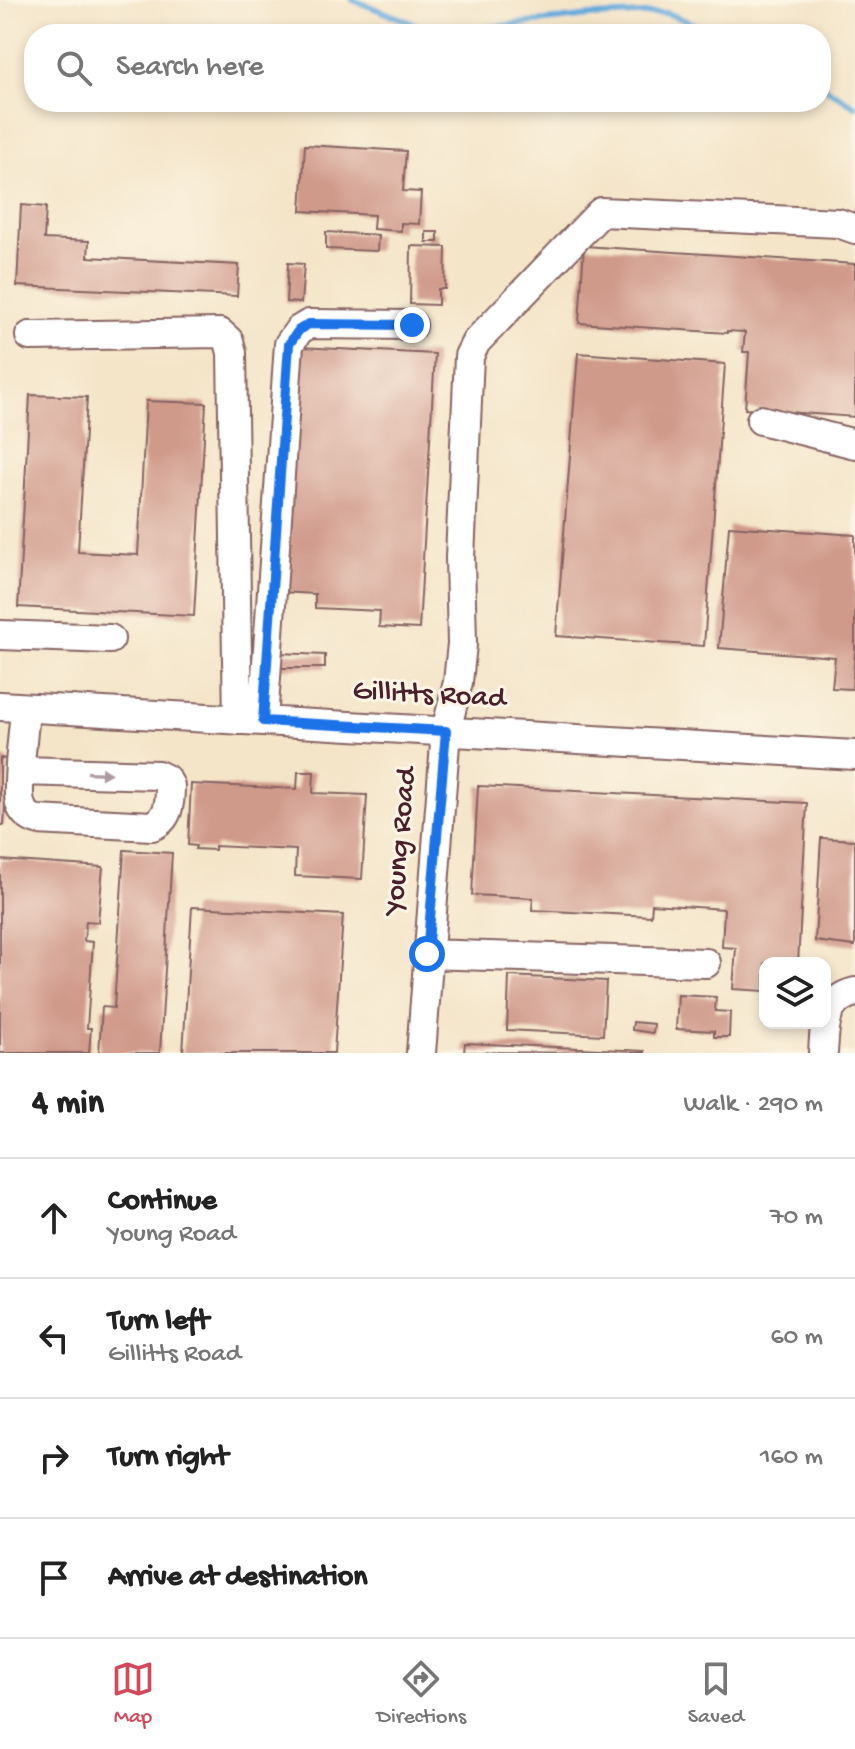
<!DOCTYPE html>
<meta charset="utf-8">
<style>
:root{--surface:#fff;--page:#f2f2f2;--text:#222;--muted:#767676;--line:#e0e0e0;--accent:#d1495b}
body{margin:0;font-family:"Gochi Hand",sans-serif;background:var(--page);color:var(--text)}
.controls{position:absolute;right:24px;bottom:24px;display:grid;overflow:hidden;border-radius:16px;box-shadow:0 4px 12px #0003}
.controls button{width:72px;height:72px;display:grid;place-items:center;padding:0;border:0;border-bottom:2px solid var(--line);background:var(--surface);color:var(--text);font:40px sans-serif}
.stop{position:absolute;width:24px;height:24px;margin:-18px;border:6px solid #1a73e8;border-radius:50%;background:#fff}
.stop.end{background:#1a73e8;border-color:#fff;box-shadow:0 2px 8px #0008}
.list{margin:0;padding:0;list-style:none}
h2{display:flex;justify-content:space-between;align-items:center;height:104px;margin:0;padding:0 32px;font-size:34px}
h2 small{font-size:26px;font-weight:400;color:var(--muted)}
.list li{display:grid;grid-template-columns:52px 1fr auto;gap:24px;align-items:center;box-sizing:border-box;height:120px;padding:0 32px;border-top:2px solid var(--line)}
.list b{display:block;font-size:30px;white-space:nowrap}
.list p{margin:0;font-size:26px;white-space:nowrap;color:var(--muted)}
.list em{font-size:26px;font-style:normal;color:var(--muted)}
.icon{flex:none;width:44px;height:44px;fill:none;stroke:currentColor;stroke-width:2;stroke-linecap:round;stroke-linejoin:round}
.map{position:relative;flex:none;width:855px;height:1053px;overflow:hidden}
.search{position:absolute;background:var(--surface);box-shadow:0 4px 12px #0003;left:24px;right:24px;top:24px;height:88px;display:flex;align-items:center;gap:20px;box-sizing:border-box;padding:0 28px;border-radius:32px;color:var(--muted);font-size:30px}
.sheet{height:584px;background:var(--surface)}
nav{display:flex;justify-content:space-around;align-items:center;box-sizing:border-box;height:112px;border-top:2px solid var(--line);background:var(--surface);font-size:22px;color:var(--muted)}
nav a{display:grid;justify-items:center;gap:4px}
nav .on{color:var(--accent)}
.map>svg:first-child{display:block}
</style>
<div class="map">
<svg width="855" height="1053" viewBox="0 0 855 1053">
<rect width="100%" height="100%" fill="#fcf5e5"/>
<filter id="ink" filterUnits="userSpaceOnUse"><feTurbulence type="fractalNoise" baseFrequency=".0125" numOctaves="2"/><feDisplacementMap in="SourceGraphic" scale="16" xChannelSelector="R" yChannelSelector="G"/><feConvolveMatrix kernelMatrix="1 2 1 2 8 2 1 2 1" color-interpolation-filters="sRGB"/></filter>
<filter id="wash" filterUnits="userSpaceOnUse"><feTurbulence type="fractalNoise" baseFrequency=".006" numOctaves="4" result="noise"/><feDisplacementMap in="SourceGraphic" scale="32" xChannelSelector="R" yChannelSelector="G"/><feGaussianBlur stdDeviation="1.8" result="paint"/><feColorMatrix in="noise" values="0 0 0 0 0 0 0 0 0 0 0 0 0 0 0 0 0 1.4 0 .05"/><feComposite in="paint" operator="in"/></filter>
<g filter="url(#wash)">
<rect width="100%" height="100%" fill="#f4e5c9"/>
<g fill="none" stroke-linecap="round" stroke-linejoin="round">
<path stroke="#65aadb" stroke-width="6" d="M353,0L438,33L590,16L667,13L719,34
M821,85L855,106"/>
</g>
<g id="blocks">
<path fill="#d09a8b" d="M305,145L406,151L403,191L421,192L419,224L401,223V231L373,229L374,215L301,211Z
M21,205L46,207L44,239L89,241L88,257L239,265L237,296L17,286Z
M326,232L378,235L377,251L326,249Z
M426,232H438V242H426Z
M411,246L446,247L445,289H438V305L410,304Z
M584,246L855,264V417L745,409L749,352H743L745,332L727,331V333L579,323Z
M288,263L304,264L301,303L286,302Z
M299,347L435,354L419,629L379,627L380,611L315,608V594L281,592Z
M578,353L725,364L704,646L556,636Z
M30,395L87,397L78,552L138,555L146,401L206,403L194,616L18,607Z
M729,526L855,535V650L852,689L832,688L835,657L719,648Z
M277,653L325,655V668H276Z
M0,758L8,759L4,825H0Z
M298,772H314L313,793L367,795L362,879L295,876L296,850L215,846V850L195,849L196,846L188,845L191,784L297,789Z
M478,786L807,803L798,963H765V991L733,989L736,948L722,947L724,909L652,904L651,916L532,910L533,898L472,895Z
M821,838L855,840V946L815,941Z
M124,850L172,853L160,1053H99L102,1007L114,1008Z
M0,860L103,867L98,922L86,921L84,941L93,942L87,1028H91L89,1053H0Z
M192,907L343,915L334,1053H183Z
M509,976L606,981L603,1035L507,1030Z
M678,995L716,997L715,1011L730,1012L729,1037H714V1031L676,1029Z
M633,1022L654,1024L653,1033L632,1030Z
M465,1043L645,1051V1053L464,1052Z"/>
</g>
</g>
<g filter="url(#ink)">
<use href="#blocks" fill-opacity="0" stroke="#866462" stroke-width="2"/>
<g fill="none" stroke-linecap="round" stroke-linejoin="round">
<defs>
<path id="minor" d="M30,336L220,333L229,341L232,353L238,720
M761,420L855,444
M0,635L110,639
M0,706L855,755
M263,721L289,344L299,330L309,324L412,325
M21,771L158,775L166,779L170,786C170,803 169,819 152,826L37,820C30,818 22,812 20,803C16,784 24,730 25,708
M427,954L706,963
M421,1053L446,731L458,682L462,644L460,558L469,356L476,342L601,212L838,223L855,229
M823,1053C825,1026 823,1000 855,992"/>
</defs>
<use href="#minor" stroke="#866462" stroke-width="32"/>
<use href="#minor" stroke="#fff" stroke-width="28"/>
</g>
<defs><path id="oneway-solid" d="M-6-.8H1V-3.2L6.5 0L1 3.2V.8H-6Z" transform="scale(2)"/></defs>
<use fill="#ae9aa0" href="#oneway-solid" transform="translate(99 773) rotate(2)"/>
</g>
<g fill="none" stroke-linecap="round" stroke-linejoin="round" filter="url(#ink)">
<path stroke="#1a73e8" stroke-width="10" d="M412,325L309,324L299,330L289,344L263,721L446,731L427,954"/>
</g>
<g text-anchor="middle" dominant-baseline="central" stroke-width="6" stroke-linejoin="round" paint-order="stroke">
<g font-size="30" fill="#4a1f2b" stroke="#fcf5e5">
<text transform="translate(429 696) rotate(3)">Gillitts Road</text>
<text transform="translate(402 841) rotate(-85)">Young Road</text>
</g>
</g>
</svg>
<div class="controls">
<button><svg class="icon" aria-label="layers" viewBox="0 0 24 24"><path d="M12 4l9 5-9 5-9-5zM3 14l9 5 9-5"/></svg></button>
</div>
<div class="stop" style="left:427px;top:954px"></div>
<div class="stop end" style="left:412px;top:325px"></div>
<div class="search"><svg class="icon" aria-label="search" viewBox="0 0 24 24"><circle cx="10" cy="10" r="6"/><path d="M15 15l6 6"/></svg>Search here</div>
</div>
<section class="sheet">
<h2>4 min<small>Walk · 290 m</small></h2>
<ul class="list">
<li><svg class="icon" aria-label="ahead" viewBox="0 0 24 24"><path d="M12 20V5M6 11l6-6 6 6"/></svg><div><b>Continue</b><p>Young Road</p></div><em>70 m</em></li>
<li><svg class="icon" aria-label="left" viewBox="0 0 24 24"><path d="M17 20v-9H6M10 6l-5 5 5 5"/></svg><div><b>Turn left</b><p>Gillitts Road</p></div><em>60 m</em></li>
<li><svg class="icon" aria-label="right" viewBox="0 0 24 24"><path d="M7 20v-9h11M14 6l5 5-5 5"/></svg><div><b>Turn right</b></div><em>160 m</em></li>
<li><svg class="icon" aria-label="arrive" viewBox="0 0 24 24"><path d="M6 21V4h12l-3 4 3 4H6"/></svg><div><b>Arrive at destination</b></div></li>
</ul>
</section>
<nav>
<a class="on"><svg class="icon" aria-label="map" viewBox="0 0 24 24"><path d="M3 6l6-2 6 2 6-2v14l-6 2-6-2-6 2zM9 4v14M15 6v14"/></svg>Map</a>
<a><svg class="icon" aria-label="directions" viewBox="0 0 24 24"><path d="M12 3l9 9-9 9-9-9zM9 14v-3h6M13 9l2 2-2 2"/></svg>Directions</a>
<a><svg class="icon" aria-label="saved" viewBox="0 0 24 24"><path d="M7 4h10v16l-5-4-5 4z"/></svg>Saved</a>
</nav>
